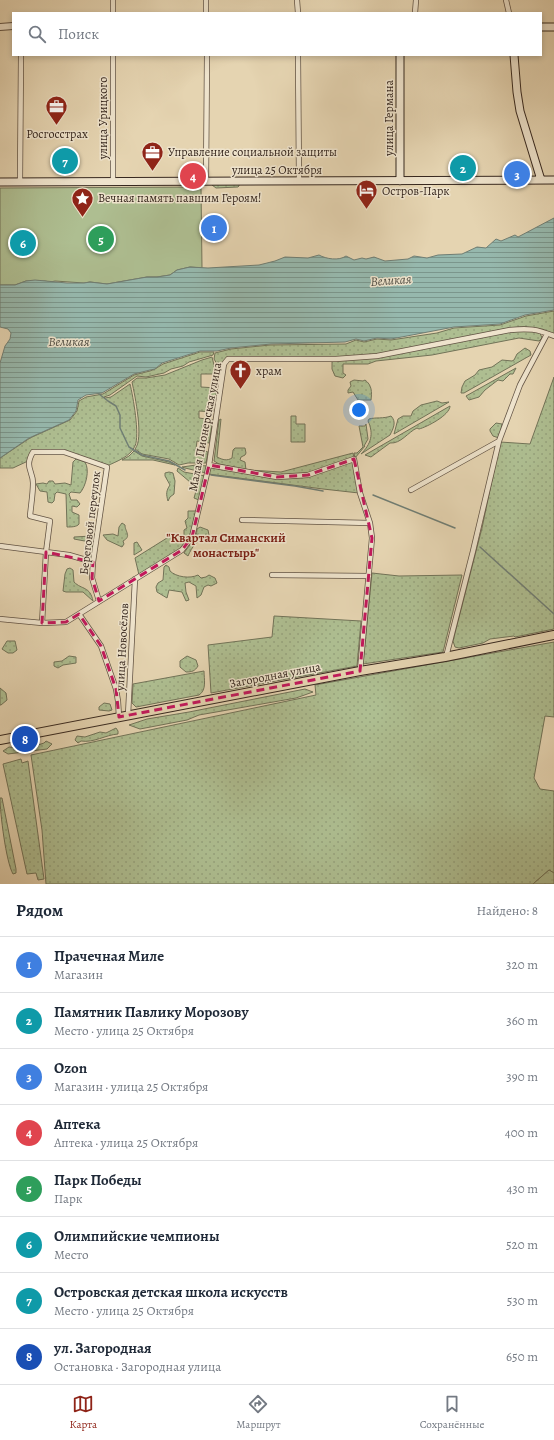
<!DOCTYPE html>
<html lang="ru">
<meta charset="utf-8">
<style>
:root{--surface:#fff;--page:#f2f2f3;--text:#1f2937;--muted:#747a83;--line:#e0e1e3;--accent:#8f2418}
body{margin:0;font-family:Alegreya,serif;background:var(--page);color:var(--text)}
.you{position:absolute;left:359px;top:410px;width:14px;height:14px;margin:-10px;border:3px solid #fff;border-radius:50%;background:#1a73e8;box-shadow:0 0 0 6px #1a73e833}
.badge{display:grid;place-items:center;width:26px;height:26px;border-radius:50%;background:var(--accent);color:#fff;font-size:13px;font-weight:700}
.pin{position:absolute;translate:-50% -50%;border:2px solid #fff;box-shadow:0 1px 4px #0006}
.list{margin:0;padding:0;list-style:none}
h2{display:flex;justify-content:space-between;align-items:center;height:52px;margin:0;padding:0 16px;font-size:17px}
h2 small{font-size:13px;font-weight:400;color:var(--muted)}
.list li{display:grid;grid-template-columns:26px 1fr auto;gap:12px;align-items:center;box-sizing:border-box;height:56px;padding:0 16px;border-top:1px solid var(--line)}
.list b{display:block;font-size:15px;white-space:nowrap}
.list p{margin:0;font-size:13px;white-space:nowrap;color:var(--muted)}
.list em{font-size:13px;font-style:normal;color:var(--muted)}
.icon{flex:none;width:22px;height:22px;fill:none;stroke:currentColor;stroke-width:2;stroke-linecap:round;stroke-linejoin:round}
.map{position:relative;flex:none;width:554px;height:884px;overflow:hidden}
.search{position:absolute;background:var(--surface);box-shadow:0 2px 6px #0003;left:12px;right:12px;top:12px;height:44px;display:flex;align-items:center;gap:10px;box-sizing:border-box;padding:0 14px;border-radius:0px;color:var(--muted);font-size:15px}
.sheet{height:500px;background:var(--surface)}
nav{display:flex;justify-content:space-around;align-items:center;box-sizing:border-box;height:56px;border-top:1px solid var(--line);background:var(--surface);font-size:11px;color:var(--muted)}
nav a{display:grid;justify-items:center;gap:2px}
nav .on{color:var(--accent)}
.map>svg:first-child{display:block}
</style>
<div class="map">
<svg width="554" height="884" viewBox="0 0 554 884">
<defs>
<pattern id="grass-dots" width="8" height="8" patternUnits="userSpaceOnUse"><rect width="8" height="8" fill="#aebe91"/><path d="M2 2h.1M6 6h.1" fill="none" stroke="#96a37d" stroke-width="1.8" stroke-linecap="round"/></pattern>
<pattern id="wetland-marsh" width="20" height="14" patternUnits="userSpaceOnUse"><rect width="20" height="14" fill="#aebe91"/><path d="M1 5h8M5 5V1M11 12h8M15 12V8" fill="none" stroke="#96a37d"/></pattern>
<pattern id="water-rules" width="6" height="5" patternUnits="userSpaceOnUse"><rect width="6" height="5" fill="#96b8ad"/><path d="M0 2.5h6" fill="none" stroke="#7b968c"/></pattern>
</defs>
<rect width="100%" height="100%" fill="#e5d4b1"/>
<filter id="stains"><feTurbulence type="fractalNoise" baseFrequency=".005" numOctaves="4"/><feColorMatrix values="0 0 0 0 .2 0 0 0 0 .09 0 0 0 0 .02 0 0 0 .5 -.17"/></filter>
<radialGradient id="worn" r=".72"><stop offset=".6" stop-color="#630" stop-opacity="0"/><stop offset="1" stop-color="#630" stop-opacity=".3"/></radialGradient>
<path fill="url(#grass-dots)" stroke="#727358" d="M213,184H239V186L238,187L216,188L212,185Z
M554,311V335C537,327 527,326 509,328L377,355L335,357L228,358L222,370L220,369L214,359L215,353L231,349L270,345L346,344L356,340L364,342L377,339L391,340L437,333L454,328L500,325L526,316Z
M528,330L540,333L542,338L539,341L519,338L432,355L376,361L368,364H343V373L346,375L343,378L335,376L332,369V362L334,361L376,358L510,332Z
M525,348L530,351L531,355L464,393H461L462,387L465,381L475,375L479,370L492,367L502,360L512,361L514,360L517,354Z
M200,352H214L213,355L189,362L183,366L171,369L164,373L146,377L137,376L110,395L104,397L105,398L111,397L130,384C133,396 140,435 135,446C130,457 117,461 107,466L64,451H33L28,461L13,468H0V458L30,438L70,420L77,411L79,401L86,397L103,394L134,375L150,371L155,369L163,364Z
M212,357L214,365L221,374H201V387L217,388L213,412L199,411V418L213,420L209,443L197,441L196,449L208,452L206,463H188L179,465L169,459L142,454L135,449C144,439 135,396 132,382L137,378H146L165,375L202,360Z
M516,368L513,374H510L503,381L498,380L485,390L479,397L469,400L466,396Z
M554,377V629L515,637L514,636L490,639L483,643L459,648L455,647L453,641L482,528L500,442L530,444Z
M354,380L363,381L365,380C372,385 372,392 371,400H358L353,392L348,393V390L351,386L350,382Z
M437,401L442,403L449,402L394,434L398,419L403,416H411L413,411L421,405Z
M450,406C450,415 427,427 419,429L417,428C408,432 401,444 390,443L371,457L365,455Z
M291,416H296V424H305V442H291Z
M391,416C397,422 393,429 390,435L361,454C371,444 374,434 368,421L369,419C376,417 383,419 391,416Z
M221,419L217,457C223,460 227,461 232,458L233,450L235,448H245L246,453L245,455L241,457L240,460L245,462L246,470L219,464L214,461L219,420Z
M496,423L502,424L499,438L493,436L490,431V429Z
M366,424L368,439L364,446H365L355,458L354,453H357L363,447L359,426H365Z
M134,451L142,456L169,462L175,465L153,460H122L129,456Z
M353,453L354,458L308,474L277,477L249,470L281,472Z
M76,459L85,462C90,470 86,486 80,493L71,492L69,494L71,500H77L80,504L77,507L72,506V512L79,515V524C77,527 71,527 67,527L66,494L57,492L55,494L54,501L52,503L48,502L47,492L40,491L36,484L43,483L47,484L49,481H53L55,484L65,483L71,485L73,462Z
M353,460L359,493L323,489L208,474L210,466L277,478L308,476Z
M196,465L207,466L206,473L185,468L182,467Z
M178,468L184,472L205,476L199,500L194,498L196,491L193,489L190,482L177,471Z
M169,472L173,473L175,481L174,494L170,497L168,501C166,494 166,491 170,485L165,476V473Z
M188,511H196L190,536L180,549L139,575L135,558L167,538L173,536L179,541L184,536V530L187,528L185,521L188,518Z
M122,523L125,525C125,532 132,536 123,541L124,544L122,547L107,540L103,535L113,534L118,536L119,527Z
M200,527L208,530L209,535L207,539C197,539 192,547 188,556L184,553C189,545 197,539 197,529Z
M92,536L94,537L92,558L90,560L84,558L89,556L90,542L74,539V537Z
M137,542L142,550L134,555V543Z
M166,565L169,567L170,571C176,577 190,579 198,575L201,578L206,577L209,575L215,578L217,583L211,586L208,585L204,587L201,595L197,598L196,586L189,582L185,583L186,592L189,600L186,601L182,592L169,590L167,598L157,592L156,587L158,583L163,580L164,567Z
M70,568L73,570L74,582C82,590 90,586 93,601L83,592H66L63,591L65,574L67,569Z
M372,573L399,576L462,575L443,652L363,664Z
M274,616L361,621L357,666L211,693L208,645L272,637Z
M7,641H15L17,650L13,653H8L2,649Z
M554,642V717L545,716L534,778L540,789L554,791V873L549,870L533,884H46L42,830L31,755L316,695L315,685Z
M69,656L76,657V663L63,665L58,668L54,666V662L62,661Z
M187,656L196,660L198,666C195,671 192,672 186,672L180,667V661Z
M204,671C204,679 207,690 199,695L136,707L132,703L133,684Z
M0,688L6,693L7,700L1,705H0Z
M305,689L313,692L296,698L199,715L187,720L140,729L129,725L147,719L189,712Z
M104,703L110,704L112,710L109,711L99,710V707Z
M116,728L118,731V734C105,735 94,743 81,741L78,743L75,740L77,736L85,737L100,732L106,733Z
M46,741L52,744L47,749L8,754L3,751L9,747L18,748L38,745L44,743Z
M21,759L22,763L28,761L44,879L38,880L36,873L27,874L3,764Z
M0,798H2L16,869V873L13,874C6,862 0,813 0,798Z"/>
<path fill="url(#wetland-marsh)" stroke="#727358" d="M549,870L554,873V884H533Z"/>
<path fill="#aebe91" stroke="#727358" d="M201,187L202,268L190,267L177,270L170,275L157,277H147L107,284L90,282L84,283L55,281L50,282L45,281H26L15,285H0V188Z"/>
<path fill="url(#water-rules)" stroke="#707e74" d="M554,218V310L525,315L500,324L454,327L391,339L377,338L364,341L356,339L345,342L271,344L231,348L217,351H200L162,363L155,369L150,370L134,374L102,393L86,395L78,400L76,411L69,420L29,438L0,458V363L5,346L10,339L11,333L8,329L0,327V285H15L26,281L35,280L67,283H84L90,282L107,284L147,277H157L170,275L177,270L190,267L208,268L259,265L275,261L285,257L308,258L319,255C326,259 339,261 346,256L354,260L362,258L366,259L374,257L385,261L408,259L414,256L427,258L438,255L462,254L477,247L486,248L496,239L501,241L515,235L518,237Z"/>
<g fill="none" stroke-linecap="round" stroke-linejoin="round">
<path stroke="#707e74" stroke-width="1.5" d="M99,394L108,401L116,406L120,415V428L129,447L142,455L169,461L185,470
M211,475L295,486L323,491
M373,495L455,528
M480,547L554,614"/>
<defs>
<path id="minor" d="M113,0V13
M206,0V13
M297,0L298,13
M506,0L509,13
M415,13L416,0
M298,55L299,181
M20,182L21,55
M113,182V55
M206,182L207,55
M209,465L277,477L308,475L354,459L360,493L370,523L372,538L360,671
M411,490L499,441
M242,520L370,523
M0,546L69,555L93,562
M272,575L369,576
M79,614L101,646L116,689L118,701L119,717
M0,619L42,623L66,622L182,550L192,537L209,465L224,364L228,359H336L377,356L510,330C528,328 537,329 554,336
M42,623L46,552L50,521L30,516C31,505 33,494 33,483C33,471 24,467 33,452H64L107,467L93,562L92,578L99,601
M446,657L473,551L499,441L520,385L547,334
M128,715L135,579"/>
<path id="tertiary" d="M0,27L13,26"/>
<path id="secondary" d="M541,27H554
M400,55V181
M514,55L517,92L520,111L541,180
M0,182L554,180"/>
<path id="trunk" d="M0,740L360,671L445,657L554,635"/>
</defs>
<use href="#minor" stroke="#625344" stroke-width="6"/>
<use href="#tertiary" stroke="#625344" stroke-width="8"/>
<use href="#secondary" stroke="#37281f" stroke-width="9"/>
<use href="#trunk" stroke="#37281f" stroke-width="10"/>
<use href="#minor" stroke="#eee3cc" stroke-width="4.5"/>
<use href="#tertiary" stroke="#eee3cc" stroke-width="6"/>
<use href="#secondary" stroke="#eee3cc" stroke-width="7"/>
<use href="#trunk" stroke="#e5d4b1" stroke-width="8"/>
</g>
<path fill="none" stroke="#c2185b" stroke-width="3" stroke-dasharray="8 5" stroke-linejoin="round" d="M354,459L372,538L360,671L119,717L116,689L101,646L79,614L66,622L42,623L46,552L93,562L92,578L99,601L182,550L192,537L209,465L277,477L308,475Z"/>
<defs>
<symbol id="office-pin" viewBox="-11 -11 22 30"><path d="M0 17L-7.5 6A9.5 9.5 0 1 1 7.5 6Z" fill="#8f2418" stroke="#eee3cc"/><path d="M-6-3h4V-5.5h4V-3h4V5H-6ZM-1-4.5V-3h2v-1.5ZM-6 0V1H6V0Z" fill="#fff"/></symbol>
<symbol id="hotel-pin" viewBox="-11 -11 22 30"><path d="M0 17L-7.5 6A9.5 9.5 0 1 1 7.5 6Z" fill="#8f2418" stroke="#eee3cc"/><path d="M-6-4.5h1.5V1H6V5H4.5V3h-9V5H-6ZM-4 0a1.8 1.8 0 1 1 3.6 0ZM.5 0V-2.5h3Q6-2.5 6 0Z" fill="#fff"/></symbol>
<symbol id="sight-pin" viewBox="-11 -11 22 30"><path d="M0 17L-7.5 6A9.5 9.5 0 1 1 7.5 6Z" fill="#8f2418" stroke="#eee3cc"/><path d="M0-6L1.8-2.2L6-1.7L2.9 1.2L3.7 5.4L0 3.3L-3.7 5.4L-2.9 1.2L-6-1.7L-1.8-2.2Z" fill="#fff"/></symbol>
<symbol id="church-pin" viewBox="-11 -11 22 30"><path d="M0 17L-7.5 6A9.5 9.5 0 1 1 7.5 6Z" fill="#8f2418" stroke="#eee3cc"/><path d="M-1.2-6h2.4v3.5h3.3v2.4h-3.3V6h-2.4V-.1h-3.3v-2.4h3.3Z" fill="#fff"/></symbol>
</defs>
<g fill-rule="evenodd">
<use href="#office-pin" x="44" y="94" width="25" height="34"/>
<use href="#office-pin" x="140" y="140" width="25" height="34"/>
<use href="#hotel-pin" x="354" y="178" width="25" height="34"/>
<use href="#sight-pin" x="70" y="186" width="25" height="34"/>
<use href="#church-pin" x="228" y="358" width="25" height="34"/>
</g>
<g text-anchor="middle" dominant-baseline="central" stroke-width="3" stroke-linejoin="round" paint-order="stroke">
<g font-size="12" fill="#37281f" stroke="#eee3cc">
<text transform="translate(103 118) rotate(-90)">улица Урицкого</text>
<text transform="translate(389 118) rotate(-90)">улица Германа</text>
<text x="277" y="170">улица 25 Октября</text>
<text transform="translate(205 427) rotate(-79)">Малая Пионерская улица</text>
<text transform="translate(90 523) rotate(-83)">Береговой переулок</text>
<text transform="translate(122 647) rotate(-87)">улица Новосёлов</text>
<text transform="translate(275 675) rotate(-11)">Загородная улица</text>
</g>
<g font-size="12" fill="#37281f" stroke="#eee3cc" text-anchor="start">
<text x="57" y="134" text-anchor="middle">Росгосстрах</text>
<text x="168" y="152">Управление социальной защиты</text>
<text x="382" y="191">Остров-Парк</text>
<text x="98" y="198">Вечная память павшим Героям!</text>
<text x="256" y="371">храм</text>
</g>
<g font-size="13" font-style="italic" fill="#4f4c42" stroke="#eee3cc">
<text transform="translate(391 280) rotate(-4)">Великая</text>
<text x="69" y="341">Великая</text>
</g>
<g font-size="13" font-weight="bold" fill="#7a1f14" stroke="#eee3cc">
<text x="226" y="537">"Квартал Симанский<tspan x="226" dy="15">монастырь"</tspan></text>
</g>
</g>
<rect width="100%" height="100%" filter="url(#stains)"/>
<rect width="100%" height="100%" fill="url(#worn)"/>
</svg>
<div class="you"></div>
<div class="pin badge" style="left:214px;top:228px;background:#3f7fe0">1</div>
<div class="pin badge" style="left:463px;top:168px;background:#0f9aa8">2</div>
<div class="pin badge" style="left:517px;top:174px;background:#3f7fe0">3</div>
<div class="pin badge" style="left:193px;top:176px;background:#e0444e">4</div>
<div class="pin badge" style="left:101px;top:239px;background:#2e9e5b">5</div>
<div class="pin badge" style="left:23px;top:243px;background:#0f9aa8">6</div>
<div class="pin badge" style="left:65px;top:161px;background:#0f9aa8">7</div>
<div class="pin badge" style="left:25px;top:739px;background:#1a4fb4">8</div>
<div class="search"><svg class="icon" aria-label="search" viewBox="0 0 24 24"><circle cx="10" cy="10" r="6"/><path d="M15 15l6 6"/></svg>Поиск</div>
</div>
<section class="sheet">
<h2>Рядом<small>Найдено: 8</small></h2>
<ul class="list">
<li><span class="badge" style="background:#3f7fe0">1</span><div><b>Прачечная Миле</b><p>Магазин</p></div><em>320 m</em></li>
<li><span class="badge" style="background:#0f9aa8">2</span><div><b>Памятник Павлику Морозову</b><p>Место · улица 25 Октября</p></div><em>360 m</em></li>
<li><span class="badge" style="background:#3f7fe0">3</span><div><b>Ozon</b><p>Магазин · улица 25 Октября</p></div><em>390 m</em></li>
<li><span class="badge" style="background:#e0444e">4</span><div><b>Аптека</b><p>Аптека · улица 25 Октября</p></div><em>400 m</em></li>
<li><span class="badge" style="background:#2e9e5b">5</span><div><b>Парк Победы</b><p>Парк</p></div><em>430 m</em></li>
<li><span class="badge" style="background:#0f9aa8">6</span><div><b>Олимпийские чемпионы</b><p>Место</p></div><em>520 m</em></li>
<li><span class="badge" style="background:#0f9aa8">7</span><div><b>Островская детская школа искусств</b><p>Место · улица 25 Октября</p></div><em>530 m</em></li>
<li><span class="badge" style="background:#1a4fb4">8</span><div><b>ул. Загородная</b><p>Остановка · Загородная улица</p></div><em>650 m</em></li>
</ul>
</section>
<nav>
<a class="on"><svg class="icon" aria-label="map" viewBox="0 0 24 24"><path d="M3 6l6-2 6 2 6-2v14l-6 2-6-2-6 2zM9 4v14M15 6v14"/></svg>Карта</a>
<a><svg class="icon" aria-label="directions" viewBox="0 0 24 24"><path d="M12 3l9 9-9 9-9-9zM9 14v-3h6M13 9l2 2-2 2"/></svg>Маршрут</a>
<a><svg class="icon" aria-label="saved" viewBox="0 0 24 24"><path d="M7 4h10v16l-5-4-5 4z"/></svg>Сохранённые</a>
</nav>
